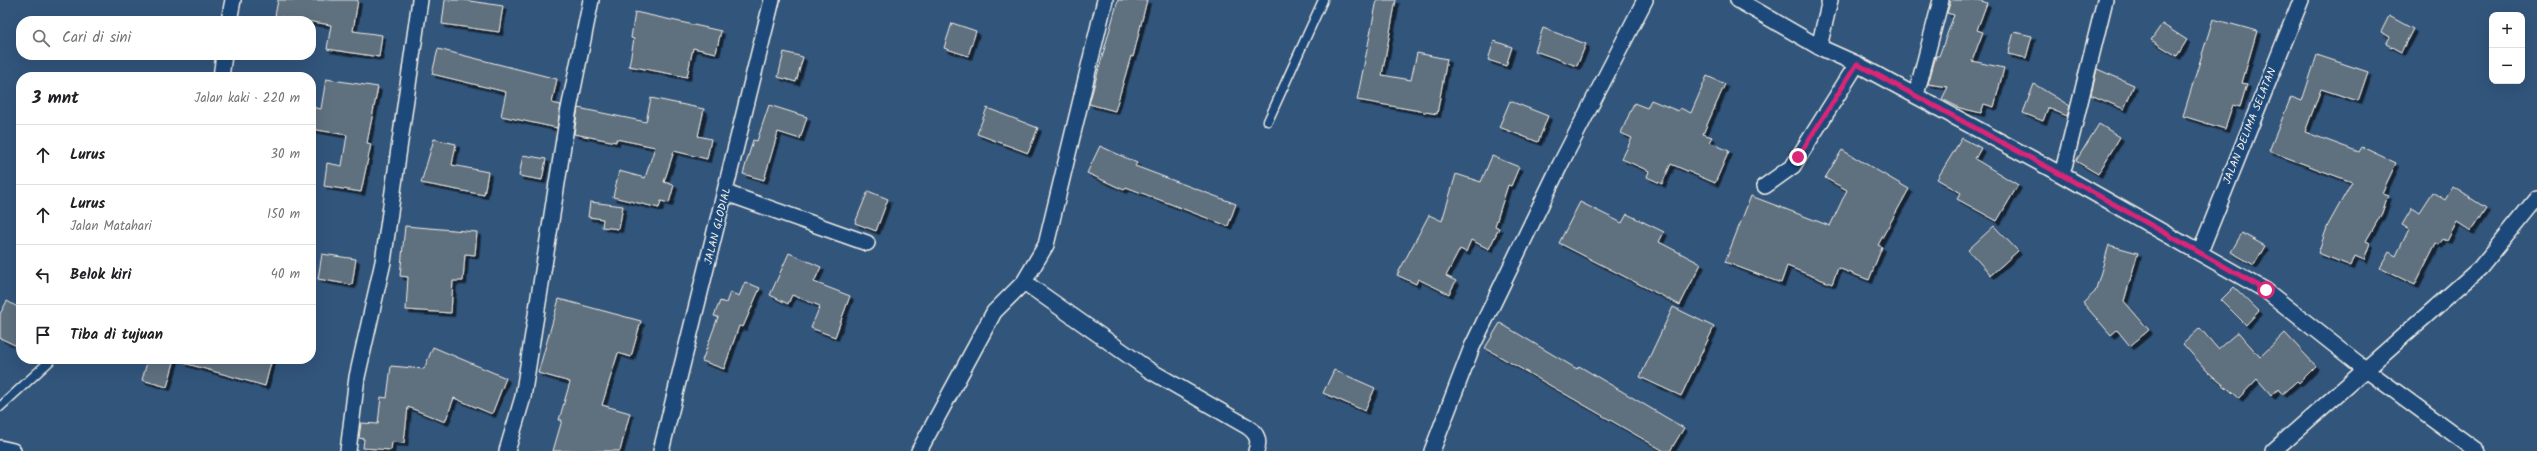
<!DOCTYPE html>
<html lang="id">
<meta charset="utf-8">
<style>
:root{--surface:#fff;--page:#f2f2f2;--text:#202124;--muted:#757577;--line:#e0e0e0}
body{margin:0;font-family:Kalam,sans-serif;background:var(--page);color:var(--text)}
.controls{position:absolute;right:12px;top:12px;display:grid;overflow:hidden;border-radius:8px;box-shadow:0 4px 16px #0002}
.controls button{width:36px;height:36px;display:grid;place-items:center;padding:0;border:0;border-bottom:1px solid var(--line);background:var(--surface);color:var(--text);font:20px sans-serif}
.stop{position:absolute;width:12px;height:12px;margin:-9px;border:3px solid #db2777;border-radius:50%;background:#fff}
.stop.end{background:#db2777;border-color:#fff;box-shadow:0 1px 4px #0008}
.list{margin:0;padding:0;list-style:none}
h2{display:flex;justify-content:space-between;align-items:center;height:52px;margin:0;padding:0 16px;font-size:17px}
h2 small{font-size:13px;font-weight:400;color:var(--muted)}
.list li{display:grid;grid-template-columns:26px 1fr auto;gap:12px;align-items:center;box-sizing:border-box;height:60px;padding:0 16px;border-top:1px solid var(--line)}
.list b{display:block;font-size:15px;white-space:nowrap}
.list p{margin:0;font-size:13px;white-space:nowrap;color:var(--muted)}
.list em{font-size:13px;font-style:normal;color:var(--muted)}
.icon{flex:none;width:22px;height:22px;fill:none;stroke:currentColor;stroke-width:2;stroke-linecap:round;stroke-linejoin:round}
.map{position:relative;flex:none;width:2537px;height:451px;overflow:hidden}
.search{position:absolute;background:var(--surface);box-shadow:0 4px 16px #0002;left:16px;top:16px;width:300px;height:44px;display:flex;align-items:center;gap:10px;box-sizing:border-box;padding:0 14px;border-radius:16px;color:var(--muted);font-size:15px}
.panel{position:absolute;background:var(--surface);box-shadow:0 4px 16px #0002;left:16px;top:72px;width:300px;height:292px;border-radius:16px}
.map>svg:first-child{display:block}
</style>
<div class="map">
<svg width="2537" height="451" viewBox="0 0 2537 451">
<defs>
<filter id="shadow"><feDropShadow dx="3.5" dy="3.5" stdDeviation="0" flood-color="#0009"/></filter>
</defs>
<rect width="100%" height="100%" fill="#32557c"/>
<filter id="ink" filterUnits="userSpaceOnUse"><feTurbulence type="fractalNoise" baseFrequency=".025" numOctaves="2"/><feDisplacementMap in="SourceGraphic" scale="8" xChannelSelector="R" yChannelSelector="G"/><feConvolveMatrix kernelMatrix="1 2 1 2 8 2 1 2 1" color-interpolation-filters="sRGB"/></filter>
<g filter="url(#ink)">
<path fill="#5f6f7f" stroke="#f4f1e8" filter="url(#shadow)" d="M278,0H358L353,31L382,35L379,57L327,49L331,25L275,16Z
M445,0H463L503,6L499,32L442,24Z
M1118,0H1147L1133,57L1131,56L1115,111L1089,104Z
M1377,0H1396L1382,75L1411,80L1417,53L1447,59L1437,114L1357,100Z
M1951,0H1979L1987,3L1977,30L1983,32L1972,61L2004,68L1994,107L1984,104L1981,113L1960,108L1942,99L1948,87L1928,84L1936,56H1939L1954,15L1947,13Z
M635,12L721,31L716,53L693,48L687,77L629,66L634,39L631,38Z
M2389,16L2413,29L2401,52L2386,44L2390,37L2381,32Z
M2213,19L2257,31L2242,83L2247,84L2240,107L2233,105L2225,129L2183,116Z
M952,23L976,31L968,56L944,48Z
M2162,24L2187,40L2177,56L2151,40Z
M1543,28L1586,44L1577,66L1535,51Z
M2014,32L2032,36L2026,58L2008,54Z
M1494,41L1512,47L1506,66L1488,60Z
M438,49L557,79L552,103L561,105L557,128L501,116L506,92L432,74Z
M784,52L803,57L796,82L778,77Z
M2317,55L2368,72L2358,101L2321,89L2305,132L2359,152L2362,147L2396,163L2382,193L2388,195L2382,213L2366,241L2370,243L2364,260L2355,256L2351,266L2318,253L2328,225L2352,182L2269,151L2291,97L2302,101Z
M2097,69L2134,85L2124,109L2091,95Z
M1707,76L1725,84L1703,134L1712,137L1709,142L1729,151L1715,183L1671,164L1662,184L1647,177L1649,171L1622,159L1632,138L1621,133L1634,103L1647,108L1651,100L1678,111L1680,108L1691,113Z
M326,79L378,87L367,143L371,144L361,192L324,186L327,163L342,166L347,135L311,129V107L321,109Z
M2034,84L2070,106L2067,116L2048,108L2043,121L2023,113Z
M651,98L704,109L698,136L711,139L707,159L674,151L664,182L674,185L669,203L661,201L659,208L613,197L619,171L645,178L655,147L616,139V142L574,134L578,108L646,122Z
M1510,101L1548,116L1538,142L1499,127Z
M769,105L807,117L800,139L778,132L764,180L743,174L753,140L757,141Z
M987,108L1038,128L1028,153L977,134Z
M2099,124L2120,137L2098,174L2076,161Z
M1962,138L1981,148L1975,159L2018,185L1997,221L1957,199L1961,193L1937,179Z
M434,139L456,144L452,165L488,172L484,195L421,183Z
M1100,146L1137,163L1135,166L1236,204L1228,226L1126,187L1124,190L1087,173Z
M1842,150L1909,189L1878,245L1882,247L1869,280L1838,268L1832,284L1787,266L1781,283L1725,262L1751,196L1830,226L1847,190L1825,178Z
M523,155L546,159L542,180L519,176Z
M1492,156L1519,167L1511,186L1508,185L1495,226L1499,228L1489,249L1471,240L1466,252L1460,249L1446,276L1456,281L1449,294L1418,279L1416,284L1397,275L1429,215L1442,221L1456,174L1481,182Z
M2453,187L2486,208L2471,231L2457,222L2447,241L2443,239L2439,245L2436,243L2415,285L2380,268L2389,252L2396,256L2409,229L2402,225L2412,208L2419,212L2432,192L2445,200Z
M868,191L888,199L876,231L855,223Z
M590,202L623,206L619,229L602,227L603,219L588,217Z
M1580,202L1622,223L1627,214L1664,232L1659,242L1701,264L1680,305L1559,243Z
M405,226L477,232L475,255L465,254L463,281H453L451,313L406,310L408,277L400,276Z
M1994,226L2018,251L1991,275L1968,250Z
M2242,233L2265,246L2254,265L2231,252Z
M2109,245L2138,253L2124,301L2149,330L2130,346L2117,330L2111,335L2083,303L2095,292Z
M789,253L821,267L814,282L850,296L835,337L811,328L820,306L792,295L788,304L770,295Z
M322,254L356,259L352,285L318,279Z
M745,282L760,288L743,327L739,326L724,369L702,361L718,317L714,316L720,301L726,303L730,292L739,296Z
M2234,287L2259,311L2246,325L2221,300Z
M559,299L641,321L631,357L618,353L602,405L630,413L620,451H553L562,420H559L570,382L538,373Z
M7,301L21,309V348L0,338V314Z
M1673,307L1714,327L1681,396L1640,377Z
M1500,323L1577,369L1579,366L1684,428L1670,451H1664L1485,348Z
M2200,328L2218,349L2238,332L2260,357L2285,333L2316,366L2299,383L2297,381L2282,394L2278,389L2272,396L2257,379L2239,398L2208,372L2183,344Z
M433,347L506,378L492,414L454,398L445,422L408,407L404,443L392,442L391,450L363,448L364,439L359,438L361,423L378,424L381,397L387,398L391,366L424,369Z
M148,359H175L167,387L142,380Z
M185,359H272L265,386L184,363Z
M1334,370L1375,388L1365,411L1323,393Z"/>
<g fill="none" stroke-linecap="round" stroke-linejoin="round">
<defs>
<path id="lane" d="M1268,121L1323,0
M0,407L52,359"/>
<path id="street" d="M1738,0L1819,47L1857,64L2062,175L2265,290L2365,369L2477,451
M229,21L233,0
M1819,47L1830,0
M221,77L224,55
M1916,95L1941,0
M2062,175L2105,0
M1765,186L1793,166L1857,64
M726,193L867,243
M2200,252L2301,0
M1024,282L1149,370L1248,427C1257,434 1260,440 1256,451
M0,448L13,451
M348,451L357,377L383,262L420,0
M507,451L523,397L568,114L591,0
M661,451L772,0
M919,451L994,312L1024,282L1046,245L1105,0
M1432,451L1472,347L1560,165L1645,0
M2273,451L2480,268L2537,198"/>
</defs>
<use href="#lane" stroke="#f4f1e8" stroke-width="11"/>
<use href="#street" stroke="#f4f1e8" stroke-width="18"/>
<use href="#lane" stroke="#1f4a7a" stroke-width="8"/>
<use href="#street" stroke="#1f4a7a" stroke-width="15"/>
</g>
</g>
<g fill="none" stroke-linecap="round" stroke-linejoin="round" filter="url(#ink)">
<path stroke="#db2777" stroke-width="5" d="M1798,157L1857,64L2062,175L2266,290"/>
</g>
<g text-anchor="middle" dominant-baseline="central" stroke-width="4" stroke-linejoin="round" paint-order="stroke">
<g font-size="11" fill="#f4f1e8" stroke="#1f4a7a">
<text transform="translate(2250 126) rotate(-68)">JALAN DELIMA SELATAN</text>
<text transform="translate(718 226) rotate(-76)">JALAN GLODIAL</text>
</g>
</g>
</svg>
<div class="controls">
<button>+</button>
<button>−</button>
</div>
<div class="stop" style="left:2266px;top:290px"></div>
<div class="stop end" style="left:1798px;top:157px"></div>
<div class="search"><svg class="icon" aria-label="search" viewBox="0 0 24 24"><circle cx="10" cy="10" r="6"/><path d="M15 15l6 6"/></svg>Cari di sini</div>
<section class="panel">
<h2>3 mnt<small>Jalan kaki · 220 m</small></h2>
<ul class="list">
<li><svg class="icon" aria-label="ahead" viewBox="0 0 24 24"><path d="M12 20V5M6 11l6-6 6 6"/></svg><div><b>Lurus</b></div><em>30 m</em></li>
<li><svg class="icon" aria-label="ahead" viewBox="0 0 24 24"><path d="M12 20V5M6 11l6-6 6 6"/></svg><div><b>Lurus</b><p>Jalan Matahari</p></div><em>150 m</em></li>
<li><svg class="icon" aria-label="left" viewBox="0 0 24 24"><path d="M17 20v-9H6M10 6l-5 5 5 5"/></svg><div><b>Belok kiri</b></div><em>40 m</em></li>
<li><svg class="icon" aria-label="arrive" viewBox="0 0 24 24"><path d="M6 21V4h12l-3 4 3 4H6"/></svg><div><b>Tiba di tujuan</b></div></li>
</ul>
</section>
</div>
